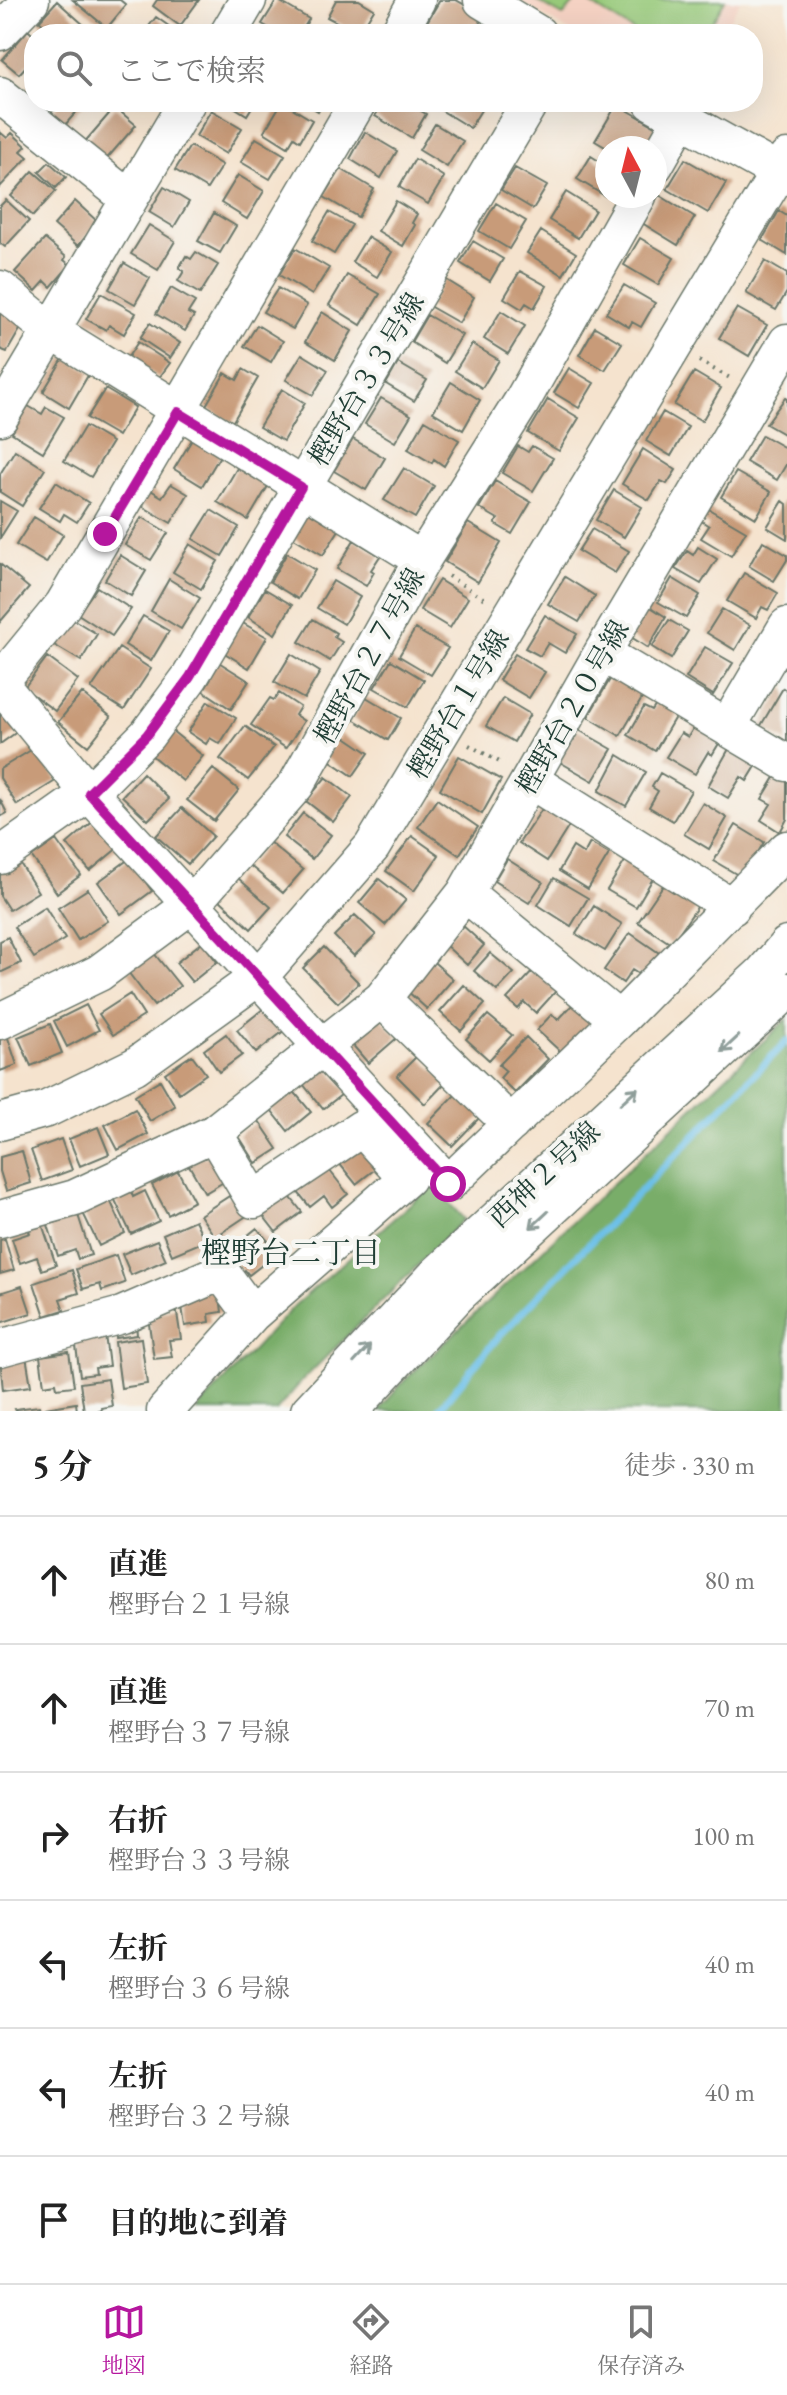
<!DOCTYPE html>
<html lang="ja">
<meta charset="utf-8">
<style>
:root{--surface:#fff;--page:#f2f2f2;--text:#222;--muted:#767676;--line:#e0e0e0;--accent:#b5179e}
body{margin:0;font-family:"EB Garamond","Noto Serif JP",serif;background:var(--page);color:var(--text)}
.compass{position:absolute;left:595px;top:136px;width:72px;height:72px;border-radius:50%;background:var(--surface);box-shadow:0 8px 32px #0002;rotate:353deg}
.stop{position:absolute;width:24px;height:24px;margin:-18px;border:6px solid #b5179e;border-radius:50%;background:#fff}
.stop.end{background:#b5179e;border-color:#fff;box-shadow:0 2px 8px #0008}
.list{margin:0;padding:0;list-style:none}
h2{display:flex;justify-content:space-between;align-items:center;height:104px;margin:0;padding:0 32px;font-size:34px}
h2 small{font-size:26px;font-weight:400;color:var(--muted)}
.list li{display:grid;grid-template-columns:52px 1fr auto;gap:24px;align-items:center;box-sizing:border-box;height:128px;padding:0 32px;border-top:2px solid var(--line)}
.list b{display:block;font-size:30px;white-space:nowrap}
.list p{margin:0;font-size:26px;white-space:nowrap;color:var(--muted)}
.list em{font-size:26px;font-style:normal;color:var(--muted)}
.icon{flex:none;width:44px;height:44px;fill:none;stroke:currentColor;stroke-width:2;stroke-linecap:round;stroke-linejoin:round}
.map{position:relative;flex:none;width:787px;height:1411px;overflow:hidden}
.search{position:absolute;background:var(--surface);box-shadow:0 8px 32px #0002;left:24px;right:24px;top:24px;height:88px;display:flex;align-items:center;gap:20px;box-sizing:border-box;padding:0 28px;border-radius:32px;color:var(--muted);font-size:30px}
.sheet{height:872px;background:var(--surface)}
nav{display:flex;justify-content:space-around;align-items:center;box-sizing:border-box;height:112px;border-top:2px solid var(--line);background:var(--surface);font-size:22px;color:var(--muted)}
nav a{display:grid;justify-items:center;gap:4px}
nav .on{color:var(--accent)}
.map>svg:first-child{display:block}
</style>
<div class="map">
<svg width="787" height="1411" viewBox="0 0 787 1411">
<rect width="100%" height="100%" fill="#f6f6f2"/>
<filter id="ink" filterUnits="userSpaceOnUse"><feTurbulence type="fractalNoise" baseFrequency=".0125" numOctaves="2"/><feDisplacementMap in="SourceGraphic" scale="16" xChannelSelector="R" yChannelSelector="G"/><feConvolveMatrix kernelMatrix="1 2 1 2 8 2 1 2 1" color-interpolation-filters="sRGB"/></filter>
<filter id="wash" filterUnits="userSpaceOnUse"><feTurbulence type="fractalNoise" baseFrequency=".006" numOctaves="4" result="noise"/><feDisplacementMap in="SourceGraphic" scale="32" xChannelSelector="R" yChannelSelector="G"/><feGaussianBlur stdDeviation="1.8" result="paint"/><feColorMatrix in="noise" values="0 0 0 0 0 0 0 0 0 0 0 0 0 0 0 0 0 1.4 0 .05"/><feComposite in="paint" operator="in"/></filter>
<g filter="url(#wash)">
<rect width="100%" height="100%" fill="#f5e3ce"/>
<path fill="#f5d2c3" d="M518,0H741L721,34H574Z"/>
<path fill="#97c979" stroke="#5b8356" stroke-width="2" d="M535,0H577L563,16Z
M584,0H725L705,34H639Z"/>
<path fill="#79ad69" stroke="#4c754e" stroke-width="2" d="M787,1019V1411H378L404,1381Z
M432,1185L464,1219L301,1382L276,1411H196L295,1305Z"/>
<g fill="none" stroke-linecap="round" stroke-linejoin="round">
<path stroke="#6cc0e8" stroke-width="7" d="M437,1411L499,1336L787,1041"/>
</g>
<g id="blocks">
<path fill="#c89b79" d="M73,0H120L126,5L107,28Z
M157,0H199L180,26L153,6Z
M277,0L309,19L300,34H280L262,24Z
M336,0H359L374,9L359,34L327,17Z
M440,0H456L484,16L473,34H420Z
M57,1L94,34H54L39,21Z
M156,17L180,34H143Z
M28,30L34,36V68L29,63L19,74L2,60Z
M52,102H85L65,125L51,113L57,106Z
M226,102H255L247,115Z
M282,102L312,120L300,141L294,137L288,147L264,132Z
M303,102H323L318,111Z
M384,102H406L426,114L412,138L375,116Z
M443,102H486L470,128L439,109Z
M617,104L658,128L646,148H607L595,141Z
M115,107L136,125L104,162L83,144Z
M211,110L242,128L226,154L196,136Z
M435,124L463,141L447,167L419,150Z
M0,132L7,138L12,133L26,146L21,151L28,157L0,187Z
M365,132L397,151L381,178L350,159Z
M256,138L285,155L270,179L241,162Z
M190,146L222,165L207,189L175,170Z
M591,156L607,166L605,196L577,179Z
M415,159L444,177L428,204L399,187Z
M685,159L726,183L708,213L667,189Z
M49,162L66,177L56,188L39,172Z
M515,168L547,186L533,209L501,190Z
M341,169L374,189L358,217L324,197Z
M33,171L56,191L33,216L11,196Z
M238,175L264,191L247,219L221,203Z
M164,187L189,202L174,227L149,212Z
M566,192L595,210L578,238L549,220Z
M659,195L695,217L678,245L642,223Z
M6,200L29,221L5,247L0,243V206Z
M75,201L98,222L78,246L54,225Z
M396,201L417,214L412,223L415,225L403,246L378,231Z
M496,203L526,221L509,249L479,231Z
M779,211L787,216V255L762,240Z
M329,212L352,225L334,254L312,241Z
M214,213L236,226L220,253L198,241Z
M149,225L175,241L158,270L131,254Z
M541,231L576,253L563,275L527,253Z
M367,237L392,252L377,277L352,262Z
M640,238L674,258L658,285L624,265Z
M45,239L66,257L64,260L70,265L51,287L45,281L36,291L15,272Z
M473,241L503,259L490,281L460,263Z
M295,248L329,268L312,295L279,275Z
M196,252L218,265L200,294L178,281L184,271L179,268L186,256L191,259Z
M765,261L787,274V292L776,310L746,293Z
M124,263L150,278L135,304L109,289Z
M520,271L547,286L534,308L526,303L522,309L504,298Z
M347,275L380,294L361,325L329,305Z
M445,279L474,297L459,323L429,306Z
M624,285L655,303L641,327L632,322L629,327L606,313Z
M171,288L195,302L188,313L194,316L185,331L156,314Z
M278,288L307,305L293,329L263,312Z
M101,293L136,313L124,334L109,325L106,330L86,319Z
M0,307L25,321L7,352L0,349Z
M737,308L767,325L749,356L719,338Z
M501,311L525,326L508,354L484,339Z
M322,312L352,331L335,360L305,342Z
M427,315L462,335L445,363L411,342Z
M150,323L180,343L170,358L140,338Z
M257,325L283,341L271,362L244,346Z
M595,327L622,343L605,370L579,355Z
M138,342L170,363L159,378L128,357Z
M472,344L499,360L482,388L455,371Z
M302,354L328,370L313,395L286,380Z
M64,357L90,372L69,408L43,392Z
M398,363L427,380L414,401L386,384Z
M569,368L594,383L579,408L554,393Z
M243,369L258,378L232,423L205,407L225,373L237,380Z
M694,372L721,388L702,421L674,405Z
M451,382L480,400L463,430L433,412Z
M105,389L135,407L118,436L87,418Z
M282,389L305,403L283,441L259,427Z
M381,398L411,415L395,442L365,424Z
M785,398L787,399V436L766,424Z
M548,399L579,418L559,451L528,433Z
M28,406L42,414L46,407L64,417L43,452L12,433Z
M663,412L688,427L671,456L646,441Z
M425,420L459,440L444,466L434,459L432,463L408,449Z
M85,426L112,442L91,477L64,461Z
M762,435L787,449V463L777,480L746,462Z
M193,438L221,454L202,486L174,469Z
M353,439L385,458L366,490L334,471Z
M518,446L528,452L532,446L553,458L533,491L502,473Z
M643,449L676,470L667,484L661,481L649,500L622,484Z
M15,450L45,469L22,506L0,492V474Z
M237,468L268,486L248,520L217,502Z
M404,468L434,486L415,518L384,500Z
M736,472L771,492L756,518L721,497Z
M495,481L531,502L512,534L495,524L498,519L479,508Z
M56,482L89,503L77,522L64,514L60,521L39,508Z
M171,484L188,494L171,523L140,505L149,489L162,497Z
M614,490L642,507L624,537L596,520Z
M0,501L17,511L0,538Z
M783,501L787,504V539L767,527Z
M707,508L746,531L731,556L701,538L709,526L700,520Z
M211,510L239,527L222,556L193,539Z
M307,511L339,530L323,555L292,537Z
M34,517L63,535L46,563L16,545Z
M142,517L168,533L151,560L125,545Z
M468,523L501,543L478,582L445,562Z
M592,529L629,551L615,573L578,551Z
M354,540L380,556L371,570L374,572L366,586L337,569Z
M763,541L787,555V560L774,581L749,566Z
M190,544L218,561L201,589L173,572Z
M698,547L717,559L701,584L675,569L687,551L693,555Z
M287,553L315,570L298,599L270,582Z
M120,555L146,571L131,596L105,580Z
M0,564L29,588L0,622Z
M744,573L778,593L768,610L762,607L756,618L727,601Z
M565,577L595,596L579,622L548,604Z
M672,578L700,595L686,618L658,602Z
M169,579L200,598L181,629L151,611Z
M439,580L468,598L450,628L420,610Z
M333,581L360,597L344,624L317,608Z
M97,587L131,609L112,636L78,614Z
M265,589L292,605L275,634L248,617Z
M649,606L666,617L648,648L631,637Z
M722,609L750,625L735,650L707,633Z
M545,615L577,634L565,653L548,643L540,656L525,648Z
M143,616L169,631L151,661L125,645Z
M71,618L97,634L81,661L54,645Z
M313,619L336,633L334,637L342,642L330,661L299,642Z
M669,620L688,631L671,659L652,647Z
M241,622L267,637L249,668L223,652Z
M415,629L448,648L431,675L399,656Z
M705,647L733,663L713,695L686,678Z
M119,648L151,669L124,710L91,689Z
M291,654L320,672L304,699L274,682Z
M515,654L545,672L529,698L499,680Z
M47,657L78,680L55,711L24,688Z
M391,660L424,680L408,707L374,688Z
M217,661L249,681L231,709L199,688Z
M612,676L644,695L620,736L588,717Z
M783,688L787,691V742L760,727Z
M82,693L111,717L88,746L58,722Z
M279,693L300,707L295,715L304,721L286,748L251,725L270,698L274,700Z
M366,697L401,718L388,740L353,719Z
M503,698L530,714L514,742L486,726Z
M659,700L678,712L655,751L628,735L644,707L652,711Z
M208,701L236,718L220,744L210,738L206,744L188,732Z
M0,710L21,729L0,744Z
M698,720L724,735L712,755L708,752L695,774L666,757L681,733L688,737Z
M245,726L274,747L248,780L220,759Z
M577,729L612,749L593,781L558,761Z
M171,730L203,756L183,781L151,755Z
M341,734L369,753L353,776L325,757Z
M36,747L57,780L17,805L0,778V769Z
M730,747L758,763L747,781L741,777L728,798L708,786Z
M618,755L646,772L626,806L599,791Z
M459,756L501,780L482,814L440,789Z
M213,769L239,790L214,821L187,800Z
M779,771L787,776V819L780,832L761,820L771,804L762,799Z
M143,773L169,799L148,820L122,796Z
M660,773L691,791L673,821L649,807L658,791L652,787Z
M326,777L352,797L333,822L306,801Z
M0,799L7,813L0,817Z
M437,799L478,827L459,855L418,827Z
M703,803L727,818L709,849L684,834Z
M182,808L213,836L188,864L156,836Z
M542,809L569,826L547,861L519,843Z
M303,813L331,835L312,859L284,837Z
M97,818L120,846L90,871L67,844Z
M736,825L764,842L743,878L714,861Z
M412,836L439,855L414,891L386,871Z
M56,840L81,875L57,893L32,857Z
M269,842L303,870L283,893L249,865Z
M590,843L609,854L588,889L559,871L573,847L584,854Z
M627,858L655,875L636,907L607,890Z
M129,859L152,891L121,914L98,882Z
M507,859L543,882L529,903L494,881Z
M18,860L38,892L9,910L0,896V871Z
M238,878L271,907L251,929L219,899Z
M554,878L588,898L571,926L538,905Z
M379,879L406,900L385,925L359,903Z
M666,881L700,903L671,944L638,922Z
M88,889L108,921L78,940L58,908Z
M594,906L622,924L605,951L576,934Z
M45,907L65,939L34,958L14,927Z
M355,915L376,935L354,956L334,936Z
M461,924L484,945L467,965L443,943Z
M630,933L662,955L646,979L632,970L623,983L604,970Z
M8,937L21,963L0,973V941Z
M202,942L217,962L192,982L176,963Z
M324,947L359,983L338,1003L303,968Z
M153,952L180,986L154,1006L128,972Z
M490,953L514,973L497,991L474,971Z
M427,956L453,979L427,1009L404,988Z
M535,969L556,991L536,1013L524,1002L518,1009L507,999Z
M464,985L485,1004L461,1031L440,1012Z
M130,994L144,1016L113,1035L99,1014Z
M575,1002L594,1020L562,1053L537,1030L552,1014L558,1020Z
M86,1005L99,1030L67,1047L54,1021Z
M268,1005L286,1029L256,1053L237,1030Z
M488,1015L512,1035L489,1060L466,1039Z
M380,1017L398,1037L368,1063L351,1043Z
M50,1024L62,1053L31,1066L18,1037Z
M226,1034L242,1055L219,1072L204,1050Z
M7,1035L17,1065L0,1071V1037Z
M526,1037L548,1059L515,1093L500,1078L506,1071L499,1065Z
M192,1055L206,1074L179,1093L165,1073Z
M418,1055L446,1082L425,1104L397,1076Z
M326,1065L346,1091L323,1109L303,1084Z
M160,1080L175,1106L150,1121L135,1095Z
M291,1088L311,1112L288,1131L268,1106Z
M458,1092L482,1115L452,1146L428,1123Z
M135,1109L148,1134L118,1150L105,1125Z
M259,1121L278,1149L256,1163L238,1135Z
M98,1127L109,1154L80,1166L69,1139Z
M61,1139L72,1170L42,1181L31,1150Z
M361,1144L379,1166L356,1184L338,1162Z
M22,1151L31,1183L6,1191L0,1171V1157Z
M201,1152L204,1158L212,1153L227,1180L205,1193L186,1160Z
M326,1166L348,1194L332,1207L324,1196L310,1207L296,1190Z
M178,1171L194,1201L168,1215L152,1185Z
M130,1188L133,1197L145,1191L159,1221L131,1234L113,1196Z
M284,1189L302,1212L276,1232L258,1209Z
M234,1193L248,1215L215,1237L200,1215Z
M110,1200L125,1233L99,1246L83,1213Z
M78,1215L91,1255L78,1259L75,1250L58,1256L48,1225Z
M195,1220L205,1241L172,1255L163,1234Z
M41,1221L56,1265L42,1270L37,1257L20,1263L12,1239L30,1233L27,1226Z
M257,1228L273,1247L267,1252L271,1258L249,1275L245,1270L243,1272L227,1252Z
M5,1239L14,1270L0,1274V1240Z
M157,1240L166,1260L131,1275L122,1254Z
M116,1255L125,1283L102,1291L100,1284L83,1289L76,1269Z
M72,1270L79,1293L60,1299L64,1310L45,1316L34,1283Z
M22,1286L31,1313L0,1323V1293Z
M219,1289L222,1312L209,1314L210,1322L185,1326L180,1294Z
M176,1307L181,1339L169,1340L172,1357L154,1359L148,1317Z
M136,1323L137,1335L116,1338L114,1326Z
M105,1335L109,1366L95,1368L96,1374L80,1376L75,1339Z
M141,1338L147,1384L121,1388L115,1342Z
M69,1352L74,1386L57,1388L56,1383L44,1385L40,1356Z
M26,1356L31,1386L3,1390L0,1359Z
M108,1379L112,1406L101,1408L102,1411H84L80,1383Z
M76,1403L77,1411H46L45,1408Z
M39,1406L40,1411H16L15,1409Z"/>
</g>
</g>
<g filter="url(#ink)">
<use href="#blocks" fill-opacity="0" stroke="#6a776a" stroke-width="2"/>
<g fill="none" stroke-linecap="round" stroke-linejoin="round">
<defs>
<path id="minor" d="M482,0L538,34
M0,32L31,0
M228,34L248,0
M398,34L417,0
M0,95L129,199
M652,102L778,172
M655,165L681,119
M0,289L51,331L422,560
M0,417L187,102
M602,653L787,763
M0,682L63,605L358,102
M0,684L89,793L448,1184L619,1020L787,849
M728,726L787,626
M530,780L732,907
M0,856L89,793L147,735L190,677L530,102
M465,893L619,1020
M382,999L511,1124
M0,1021L99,973L191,905L296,785L422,560L521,403L638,196
M0,1122L47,1109L135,1066L260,976L372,847L787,158
M0,1219L75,1198L214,1133L382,999L465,893L602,653L787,342
M0,1348L122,1315L221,1272L252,1314
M165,1411L252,1314L407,1178L362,1128L254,1200L214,1133
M309,1411L437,1274L763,973L787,945
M350,1411L458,1295L787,991"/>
</defs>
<use href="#minor" stroke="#6a776a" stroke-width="39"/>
<path stroke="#6a776a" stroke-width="4" stroke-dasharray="2 6" stroke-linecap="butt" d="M699,361L730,378
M448,576L488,601
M469,745L503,764"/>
<use href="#minor" stroke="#fff" stroke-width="36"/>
</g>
<defs><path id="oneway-shaft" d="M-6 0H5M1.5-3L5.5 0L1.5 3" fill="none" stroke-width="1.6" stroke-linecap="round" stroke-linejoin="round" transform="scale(2)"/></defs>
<g stroke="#8f9e9a">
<use href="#oneway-shaft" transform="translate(730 1044) rotate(137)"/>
<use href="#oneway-shaft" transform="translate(629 1096) rotate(-43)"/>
<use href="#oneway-shaft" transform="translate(539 1220) rotate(137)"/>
<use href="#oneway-shaft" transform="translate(362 1354) rotate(-47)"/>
</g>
</g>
<g fill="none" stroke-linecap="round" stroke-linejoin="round" filter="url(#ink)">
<path stroke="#b5179e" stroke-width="10" d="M105,534L178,412L301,487L190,677L147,735L89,793L448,1184"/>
</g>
<g text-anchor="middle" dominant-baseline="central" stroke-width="8" stroke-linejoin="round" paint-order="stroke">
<g font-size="28" fill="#1f3d34" stroke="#f6f6f2">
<text transform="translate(366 379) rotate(-59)">樫野台３３号線</text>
<text transform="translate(369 656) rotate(-61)">樫野台２７号線</text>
<text transform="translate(458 704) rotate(-59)">樫野台１号線</text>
<text transform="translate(572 707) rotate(-60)">樫野台２０号線</text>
<text transform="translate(544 1174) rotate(-43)">西神２号線</text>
</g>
<g font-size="30" fill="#1f3d34" stroke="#f6f6f2">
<text x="291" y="1252">樫野台二丁目</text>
</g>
</g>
</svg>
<svg class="compass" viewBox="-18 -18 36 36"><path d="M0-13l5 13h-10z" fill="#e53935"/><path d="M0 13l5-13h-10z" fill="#767676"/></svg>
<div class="stop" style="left:448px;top:1184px"></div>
<div class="stop end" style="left:105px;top:534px"></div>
<div class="search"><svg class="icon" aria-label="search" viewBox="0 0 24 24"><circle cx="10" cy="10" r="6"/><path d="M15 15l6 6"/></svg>ここで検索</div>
</div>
<section class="sheet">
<h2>5 分<small>徒歩 · 330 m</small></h2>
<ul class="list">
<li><svg class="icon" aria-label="ahead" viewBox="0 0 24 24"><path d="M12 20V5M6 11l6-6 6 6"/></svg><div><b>直進</b><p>樫野台２１号線</p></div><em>80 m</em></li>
<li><svg class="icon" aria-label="ahead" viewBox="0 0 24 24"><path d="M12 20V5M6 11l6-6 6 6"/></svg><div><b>直進</b><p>樫野台３７号線</p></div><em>70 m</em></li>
<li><svg class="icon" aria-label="right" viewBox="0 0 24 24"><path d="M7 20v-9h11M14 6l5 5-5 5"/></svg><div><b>右折</b><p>樫野台３３号線</p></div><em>100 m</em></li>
<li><svg class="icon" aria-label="left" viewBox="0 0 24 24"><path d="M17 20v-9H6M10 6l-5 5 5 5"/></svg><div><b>左折</b><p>樫野台３６号線</p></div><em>40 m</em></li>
<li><svg class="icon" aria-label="left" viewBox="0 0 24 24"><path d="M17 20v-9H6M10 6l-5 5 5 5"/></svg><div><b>左折</b><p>樫野台３２号線</p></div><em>40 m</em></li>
<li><svg class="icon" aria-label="arrive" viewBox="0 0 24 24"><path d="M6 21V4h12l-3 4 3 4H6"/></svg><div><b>目的地に到着</b></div></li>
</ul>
</section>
<nav>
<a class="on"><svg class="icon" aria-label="map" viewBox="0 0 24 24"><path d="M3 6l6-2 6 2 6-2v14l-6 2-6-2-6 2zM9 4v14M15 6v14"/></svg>地図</a>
<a><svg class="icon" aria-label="directions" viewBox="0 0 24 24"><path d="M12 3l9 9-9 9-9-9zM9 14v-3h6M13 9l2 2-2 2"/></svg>経路</a>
<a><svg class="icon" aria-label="saved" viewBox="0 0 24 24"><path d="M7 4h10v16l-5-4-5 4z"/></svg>保存済み</a>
</nav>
